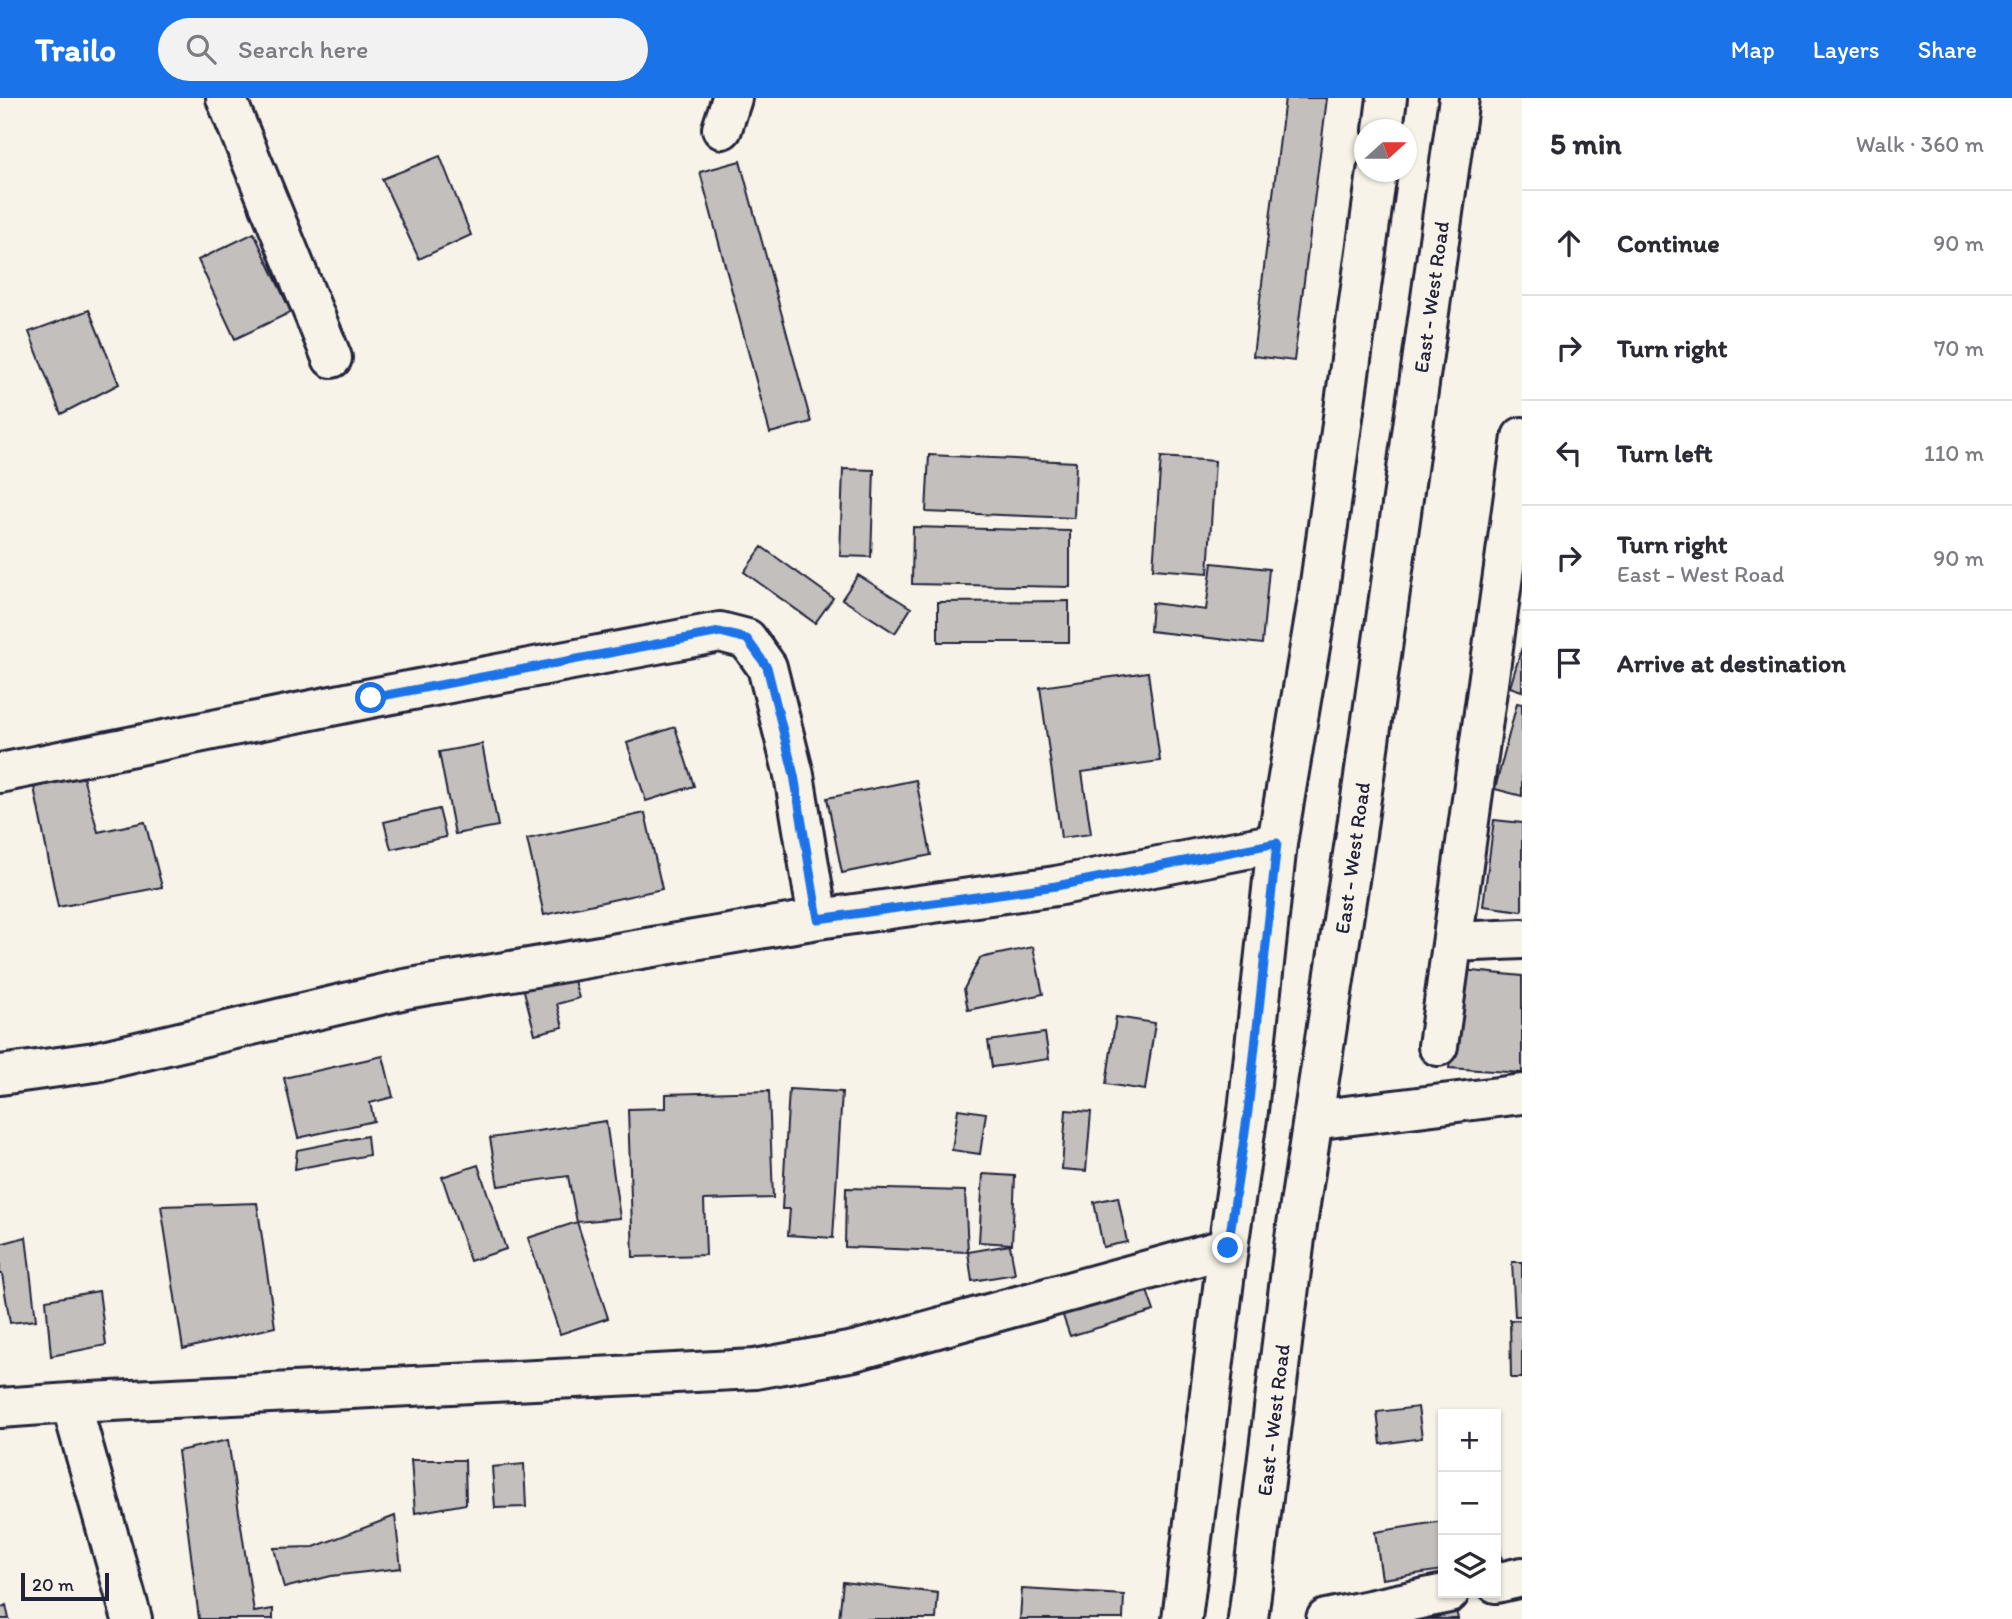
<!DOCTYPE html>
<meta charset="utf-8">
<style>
:root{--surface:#fff;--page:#f2f2f3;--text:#2b2b33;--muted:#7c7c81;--line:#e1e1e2;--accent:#1a73e8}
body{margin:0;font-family:Itim,sans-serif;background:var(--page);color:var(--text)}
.controls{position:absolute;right:21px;bottom:21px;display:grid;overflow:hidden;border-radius:0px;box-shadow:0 2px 5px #0004}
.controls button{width:63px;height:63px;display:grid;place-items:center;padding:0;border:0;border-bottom:2px solid var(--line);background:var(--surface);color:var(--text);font:35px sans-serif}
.compass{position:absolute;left:1354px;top:21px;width:63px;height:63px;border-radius:50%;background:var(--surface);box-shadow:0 2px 5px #0004;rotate:69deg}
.scale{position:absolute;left:21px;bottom:18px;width:88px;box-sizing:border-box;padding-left:7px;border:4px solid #22223b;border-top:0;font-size:19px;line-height:24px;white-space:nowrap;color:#22223b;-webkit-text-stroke:5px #f7f3e8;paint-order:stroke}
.stop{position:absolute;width:21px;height:21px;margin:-16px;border:5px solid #1a73e8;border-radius:50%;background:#fff}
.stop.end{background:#1a73e8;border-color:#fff;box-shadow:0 2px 7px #0008}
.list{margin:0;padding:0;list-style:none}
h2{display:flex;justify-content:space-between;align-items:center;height:91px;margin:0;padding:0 28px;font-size:30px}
h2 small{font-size:23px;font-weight:400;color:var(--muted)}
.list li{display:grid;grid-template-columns:46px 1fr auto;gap:21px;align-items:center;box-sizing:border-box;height:105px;padding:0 28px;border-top:2px solid var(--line)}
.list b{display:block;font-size:26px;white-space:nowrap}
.list p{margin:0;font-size:23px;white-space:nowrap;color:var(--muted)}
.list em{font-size:23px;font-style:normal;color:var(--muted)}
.icon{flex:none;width:38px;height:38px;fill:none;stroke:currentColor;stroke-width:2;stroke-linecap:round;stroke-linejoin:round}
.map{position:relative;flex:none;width:1522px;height:1521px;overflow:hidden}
header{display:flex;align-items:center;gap:42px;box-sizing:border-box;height:98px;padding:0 35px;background:var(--accent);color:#fff}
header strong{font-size:33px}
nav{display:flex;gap:38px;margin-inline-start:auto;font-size:24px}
.search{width:490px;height:63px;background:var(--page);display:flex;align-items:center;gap:18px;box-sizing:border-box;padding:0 24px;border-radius:38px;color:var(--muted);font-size:26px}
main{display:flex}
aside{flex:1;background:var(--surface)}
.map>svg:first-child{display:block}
</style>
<header>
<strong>Trailo</strong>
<div class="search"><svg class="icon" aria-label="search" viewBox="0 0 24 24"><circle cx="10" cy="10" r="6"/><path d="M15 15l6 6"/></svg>Search here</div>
<nav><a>Map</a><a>Layers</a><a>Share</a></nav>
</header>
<main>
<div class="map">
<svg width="1522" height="1521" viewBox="0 0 1522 1521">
<rect width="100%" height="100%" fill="#f7f3e8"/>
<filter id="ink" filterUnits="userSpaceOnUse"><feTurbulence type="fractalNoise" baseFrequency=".0143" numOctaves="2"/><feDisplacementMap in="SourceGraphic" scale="14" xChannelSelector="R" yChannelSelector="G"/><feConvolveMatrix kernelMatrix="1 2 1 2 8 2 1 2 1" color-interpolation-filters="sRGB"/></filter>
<g filter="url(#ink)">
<path fill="#c2bfbd" stroke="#22223b" stroke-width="2" d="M1285,0H1327L1294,263L1253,258Z
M440,58L471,137L419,161L382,81Z
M740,63L811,324L770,335L700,74Z
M254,135L291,214L235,241L198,162Z
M89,212L119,286L61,316L29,234Z
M929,357L1076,364L1074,420L926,414Z
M1161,359L1215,363L1208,475L1153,471Z
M843,371L874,372L871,459L840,458Z
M913,429L1070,433V489L912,486Z
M762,449L833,500L815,525L744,474Z
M1212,465L1269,471L1262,546L1150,533L1152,505L1206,512Z
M858,477L911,510L895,535L842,501Z
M1069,503V544H938V504Z
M1522,549V593L1510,589Z
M1148,574L1160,663L1082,674L1091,736L1061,740L1040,589Z
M1517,605L1522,606V698L1495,691Z
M675,629L694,688L646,703L627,645Z
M482,646L498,728L455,736L439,654Z
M83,679L98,734L145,724L162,789L58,809L34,689Z
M916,682L931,757L842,775L827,700Z
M439,711L446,739L391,751L384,724Z
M645,715L662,791L544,817L527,741Z
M1494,722L1522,725V813L1483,808Z
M1033,849L1043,896L968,912L964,891L980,860Z
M1462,872L1522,878V975L1449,970Z
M572,876L579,900L557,906L563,929L535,936L523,889Z
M1116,919L1155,925L1145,992L1106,986Z
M1045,935L1049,961L992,969L988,943Z
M383,958L393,999L370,1005L374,1023L298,1040L284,980Z
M789,991L842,994L833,1140L788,1137L790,1111H782Z
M769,993L773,1100L704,1102L706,1157L633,1159L628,1011L666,1010V996Z
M958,1011L986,1015L980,1056L952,1052Z
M1066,1012L1091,1014L1086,1073L1062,1071Z
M606,1023L620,1120L577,1124L568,1078L498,1088L490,1040Z
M367,1038L369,1057L295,1071L297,1052Z
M478,1067L506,1151L470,1163L442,1079Z
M983,1076L1015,1078L1012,1146L979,1144Z
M846,1090L965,1093L968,1154L845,1149Z
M1118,1099L1127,1144L1103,1149L1094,1104Z
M257,1105L275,1229L183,1251L161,1108Z
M577,1124L608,1220L560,1236L528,1140Z
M26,1139L36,1222L10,1225L2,1176H0V1146Z
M1010,1147L1015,1176L972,1183L968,1154Z
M1512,1164H1522V1218H1515Z
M1146,1190L1154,1213L1070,1238L1062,1215Z
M99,1193L106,1247L51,1258L46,1202Z
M1510,1222H1522V1280H1511Z
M1418,1309L1422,1340L1381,1346L1377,1314Z
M228,1342L254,1514L273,1511V1521H199L178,1353Z
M411,1362H465L466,1406L415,1415Z
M524,1366L526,1409L495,1410L492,1369Z
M395,1418L401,1470L331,1478L284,1490L274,1450L314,1449Z
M1443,1423V1472L1382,1481L1375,1434Z
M1496,1424L1502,1462L1496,1463Z
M843,1484L938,1495L936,1521H839Z
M1022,1491L1124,1497L1123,1521H1020Z
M6,1507L9,1521H0V1510Z
M1455,1507L1458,1521H1392Z"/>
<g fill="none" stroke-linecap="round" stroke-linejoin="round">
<defs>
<path id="minor" d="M226,0L332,260
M722,31L732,0
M0,675L371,600L720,534L747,541L767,569L794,677L818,821
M1453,844L1522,841
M1438,948L1522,339
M0,977L95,964L405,891L818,821L1056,788L1277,745
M1313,1022L1522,996
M71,1305L132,1521
M0,1310L71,1305L755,1271L854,1253L1228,1150
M1496,1485L1522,1479
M1326,1521L1449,1495"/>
<path id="major" d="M1383,32L1387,0
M1182,1521L1228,1150L1248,1013L1277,745L1317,507L1377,74
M1248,1521L1295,1140L1356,736L1459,0"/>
</defs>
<use href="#minor" stroke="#22223b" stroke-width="44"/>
<use href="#major" stroke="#22223b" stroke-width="44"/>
<use href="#minor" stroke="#f7f3e8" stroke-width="38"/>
<use href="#major" stroke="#f7f3e8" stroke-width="38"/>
</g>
</g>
<g fill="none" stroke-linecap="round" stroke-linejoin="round" filter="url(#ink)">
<path stroke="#1a73e8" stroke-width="9" d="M371,600L720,534L747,541L767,569L794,677L818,821L1056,788L1277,745L1248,1013L1228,1150"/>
</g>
<g text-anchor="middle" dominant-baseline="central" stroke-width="6" stroke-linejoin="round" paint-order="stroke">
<g font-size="21" fill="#22223b" stroke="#f7f3e8">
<text transform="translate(1431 199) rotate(-82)">East - West Road</text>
<text transform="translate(1352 760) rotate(-82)">East - West Road</text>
<text transform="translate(1273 1322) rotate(-83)">East - West Road</text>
</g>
</g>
</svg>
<div class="controls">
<button>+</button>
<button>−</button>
<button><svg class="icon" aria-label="layers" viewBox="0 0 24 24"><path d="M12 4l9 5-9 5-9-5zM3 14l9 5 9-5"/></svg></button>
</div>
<svg class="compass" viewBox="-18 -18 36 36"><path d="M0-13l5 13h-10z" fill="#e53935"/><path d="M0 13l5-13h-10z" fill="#7c7c81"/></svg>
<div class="scale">20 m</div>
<div class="stop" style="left:371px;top:600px"></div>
<div class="stop end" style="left:1228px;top:1150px"></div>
</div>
<aside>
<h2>5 min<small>Walk · 360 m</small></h2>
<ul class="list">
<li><svg class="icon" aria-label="ahead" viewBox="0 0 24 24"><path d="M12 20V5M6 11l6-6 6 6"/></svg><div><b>Continue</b></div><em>90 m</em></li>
<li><svg class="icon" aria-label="right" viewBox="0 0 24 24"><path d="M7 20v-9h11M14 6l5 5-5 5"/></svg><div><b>Turn right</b></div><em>70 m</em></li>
<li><svg class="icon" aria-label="left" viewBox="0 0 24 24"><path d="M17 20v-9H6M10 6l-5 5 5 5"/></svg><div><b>Turn left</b></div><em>110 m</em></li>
<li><svg class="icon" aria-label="right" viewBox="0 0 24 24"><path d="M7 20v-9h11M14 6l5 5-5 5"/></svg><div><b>Turn right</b><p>East - West Road</p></div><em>90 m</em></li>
<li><svg class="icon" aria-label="arrive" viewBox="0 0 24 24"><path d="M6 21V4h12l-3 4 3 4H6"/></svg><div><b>Arrive at destination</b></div></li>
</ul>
</aside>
</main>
